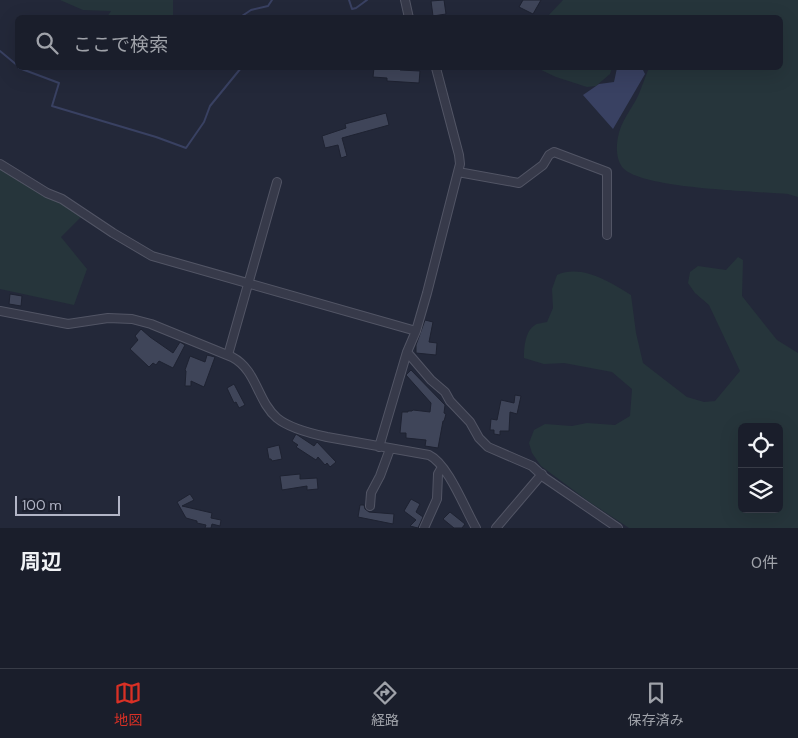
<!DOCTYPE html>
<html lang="ja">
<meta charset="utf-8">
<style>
:root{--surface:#1a1e2b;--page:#232733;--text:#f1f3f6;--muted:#9fa2a9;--line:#383c47;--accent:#d93025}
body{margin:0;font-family:"DM Sans","Noto Sans JP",sans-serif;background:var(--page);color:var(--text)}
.controls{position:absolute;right:15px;bottom:15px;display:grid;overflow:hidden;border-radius:8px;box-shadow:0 5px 20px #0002}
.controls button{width:45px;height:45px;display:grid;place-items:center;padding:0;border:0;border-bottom:1px solid var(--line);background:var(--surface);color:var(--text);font:25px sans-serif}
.scale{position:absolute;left:15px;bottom:12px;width:105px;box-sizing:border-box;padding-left:5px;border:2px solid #b2b5c6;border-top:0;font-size:14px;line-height:18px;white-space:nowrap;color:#b2b5c6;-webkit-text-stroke:4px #1c202f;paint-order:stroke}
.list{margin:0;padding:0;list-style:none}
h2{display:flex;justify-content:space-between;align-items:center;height:65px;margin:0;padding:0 20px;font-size:21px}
h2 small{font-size:16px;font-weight:400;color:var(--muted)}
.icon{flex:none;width:28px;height:28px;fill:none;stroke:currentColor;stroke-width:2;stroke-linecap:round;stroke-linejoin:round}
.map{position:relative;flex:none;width:798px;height:528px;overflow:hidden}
.search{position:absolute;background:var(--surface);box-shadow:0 5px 20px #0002;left:15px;right:15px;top:15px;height:55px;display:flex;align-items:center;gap:12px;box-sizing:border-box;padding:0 18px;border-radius:8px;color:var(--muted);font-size:19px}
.sheet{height:140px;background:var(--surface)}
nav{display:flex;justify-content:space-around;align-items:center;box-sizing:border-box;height:70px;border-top:1px solid var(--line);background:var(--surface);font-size:14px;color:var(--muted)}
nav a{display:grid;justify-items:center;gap:2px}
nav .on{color:var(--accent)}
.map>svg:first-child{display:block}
</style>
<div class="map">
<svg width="798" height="528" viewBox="0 0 798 528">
<rect width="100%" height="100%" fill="#232839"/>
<path fill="#26353b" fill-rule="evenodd" d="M60,0H173V17H107L111,11L83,10Z
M563,0H798V197L788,194C754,191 646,189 624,169C616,161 616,147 618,137C621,121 631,110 638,96C642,87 645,77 649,68H780V18L547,17Z
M537,68H612L610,74L596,86L587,87L556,77Z
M0,162L81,217L61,237L87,269L74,305L0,289Z
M738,257L743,260L742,296L777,340L798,353V528H629L588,501L541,466L532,453L529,443L534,430L545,424L572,426L587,423L615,425L630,416L632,389L612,372L564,363L544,364L524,358C524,348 525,331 535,325C538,323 544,323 547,322L553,308L552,289L557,275C582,264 610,282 631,295L636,333L643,363L687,397L704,402L715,401L740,371L709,305L695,293L688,283L690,272L698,266L726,270ZM742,427H779V509H742Z"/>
<path fill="#394162" d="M617,68H642L645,74L613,129L583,95L599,84L614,82Z"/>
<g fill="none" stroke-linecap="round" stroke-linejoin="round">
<path stroke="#394162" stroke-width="2" d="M349,0L352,9L356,8L367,0
M239,18L251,10L268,6L272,0
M0,51L18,66
M19,68L59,83L52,106L156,137L186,148L204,122L210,106L241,68"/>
</g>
<path fill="#3f4559" stroke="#1e2231" d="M444,0L446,14L433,16L431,1Z
M523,0H541L533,14L519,7Z
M374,68H392L400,69V70L420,71L419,83L387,81V78L373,77Z
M386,113L389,125L342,138L347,156L341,158L338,145L325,148L322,136L346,128L345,124Z
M10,294L22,296L21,306L9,304Z
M425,320L433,322L429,342L437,343L436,355L416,353V345Z
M141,329L150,337L173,353L180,342L185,345L173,368L159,361L156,365L153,363L149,367L130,349L138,340L135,336Z
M207,355L215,357L204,387L191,381V386H185L186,371L185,370L190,356L205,362Z
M411,370L445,405L444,413L446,414L444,421H443L438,448L425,446L426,440L406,438V433H400L402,412H408V411H412L413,410L430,412L431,403L406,375Z
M234,384L245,405L239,408L236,402L234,403L227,388Z
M515,395L521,396L517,414L510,412L509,431H500V435L494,434V430H490L491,419L497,420L501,400L514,403Z
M296,434L314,446L317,442L336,462L330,467L327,463L325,465L318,457L316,460L296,447L298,445L292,441Z
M279,445L282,459L272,461L271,459H269L267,448Z
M300,474V479L317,478L318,489L307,490V486L282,490L280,476Z
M190,494L194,500L182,506L212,513L211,518L221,520L220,526L212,524L211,528H205L206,525L197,523V521L186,518L177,502Z
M411,499L420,504L416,512L423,517L418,528L410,526L416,520L404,511Z
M360,505H364L365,509L369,512L394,514L393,524L358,517Z
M450,512L465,524L462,528H454L443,519Z"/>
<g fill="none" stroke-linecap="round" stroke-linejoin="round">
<defs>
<path id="minor" d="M405,0L409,18
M0,164L47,193L62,199L113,233L152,256L416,331
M458,172L519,183L543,165L549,155L554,152L607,172V235
M0,311L68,324L108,318L132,319L151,324L232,357C257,370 257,401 277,418C289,428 313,434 327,437L429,455C448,464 465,509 476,528
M407,352L431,380L445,392L450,401L470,422L479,438L488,447L532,466L545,478L618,528
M228,355L277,182
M379,447L407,352L416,331L427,293L460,164L459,155L436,68
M370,506L371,493L380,476L390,449
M424,528L437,499L438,474L442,467
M496,528L542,474"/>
</defs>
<use href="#minor" stroke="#525565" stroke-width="10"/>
<use href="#minor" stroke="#373a4a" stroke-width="8"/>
</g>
</svg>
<div class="controls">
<button><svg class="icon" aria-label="locate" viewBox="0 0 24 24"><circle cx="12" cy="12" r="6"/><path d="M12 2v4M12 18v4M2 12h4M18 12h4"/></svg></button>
<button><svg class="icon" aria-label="layers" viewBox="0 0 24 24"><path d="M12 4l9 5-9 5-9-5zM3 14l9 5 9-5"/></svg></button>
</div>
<div class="scale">100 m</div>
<div class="search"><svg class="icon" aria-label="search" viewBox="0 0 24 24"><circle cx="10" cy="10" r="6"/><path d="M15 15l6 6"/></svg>ここで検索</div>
</div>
<section class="sheet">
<h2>周辺<small>0件</small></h2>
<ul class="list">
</ul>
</section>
<nav>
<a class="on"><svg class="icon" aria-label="map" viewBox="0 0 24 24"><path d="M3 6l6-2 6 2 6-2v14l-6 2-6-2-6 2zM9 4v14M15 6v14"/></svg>地図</a>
<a><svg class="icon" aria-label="directions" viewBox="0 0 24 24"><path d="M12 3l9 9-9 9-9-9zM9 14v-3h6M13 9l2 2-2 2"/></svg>経路</a>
<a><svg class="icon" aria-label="saved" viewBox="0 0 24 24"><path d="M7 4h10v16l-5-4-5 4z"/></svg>保存済み</a>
</nav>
